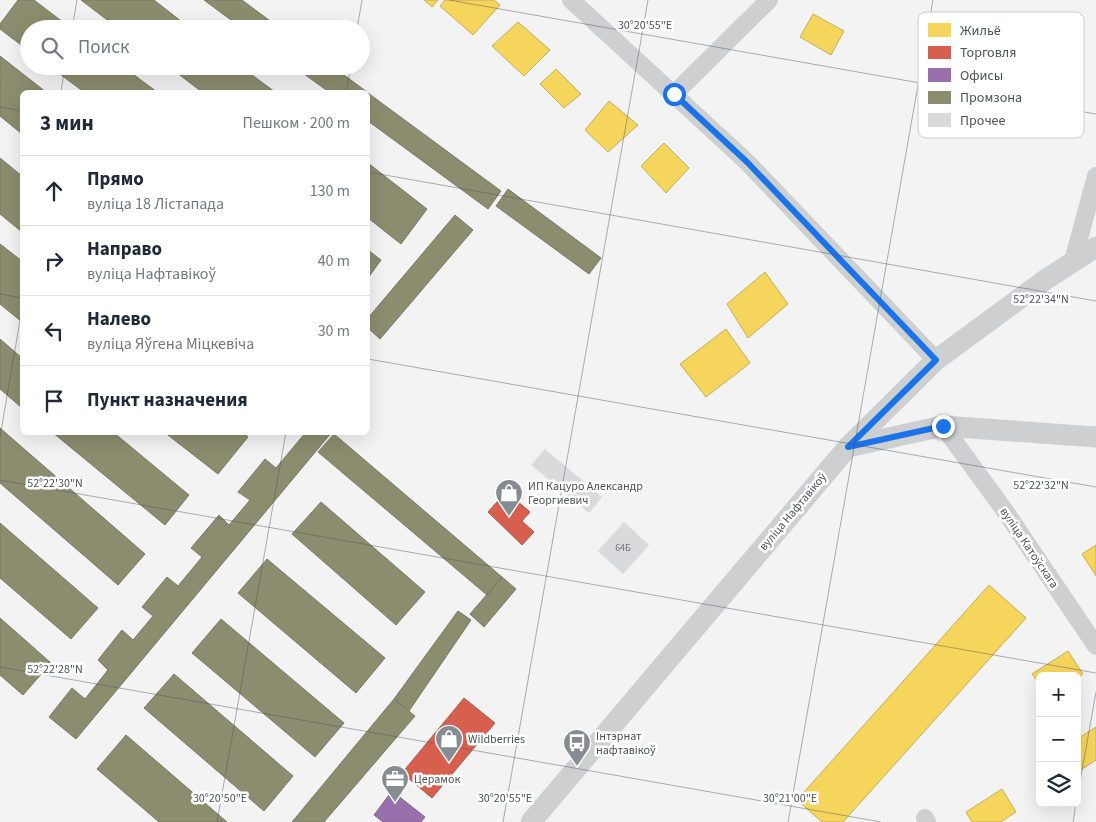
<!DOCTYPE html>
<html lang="ru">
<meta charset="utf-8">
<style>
:root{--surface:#fff;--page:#f2f2f3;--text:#1f2937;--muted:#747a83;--line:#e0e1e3}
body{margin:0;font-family:"Source Sans 3",sans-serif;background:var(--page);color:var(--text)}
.controls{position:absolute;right:15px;bottom:15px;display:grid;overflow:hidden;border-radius:8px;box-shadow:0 5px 20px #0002}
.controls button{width:45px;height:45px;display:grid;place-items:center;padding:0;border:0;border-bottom:1px solid var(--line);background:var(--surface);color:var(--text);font:25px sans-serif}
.stop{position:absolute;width:15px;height:15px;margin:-11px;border:4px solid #1a73e8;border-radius:50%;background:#fff}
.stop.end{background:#1a73e8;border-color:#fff;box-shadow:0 1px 5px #0008}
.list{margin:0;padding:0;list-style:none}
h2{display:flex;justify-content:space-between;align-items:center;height:65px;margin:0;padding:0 20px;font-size:21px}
h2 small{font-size:16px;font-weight:400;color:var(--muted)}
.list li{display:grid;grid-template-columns:32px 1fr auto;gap:15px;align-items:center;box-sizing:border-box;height:70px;padding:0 20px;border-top:1px solid var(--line)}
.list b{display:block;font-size:19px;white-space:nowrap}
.list p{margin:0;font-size:16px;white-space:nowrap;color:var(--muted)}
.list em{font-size:16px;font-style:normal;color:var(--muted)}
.icon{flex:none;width:28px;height:28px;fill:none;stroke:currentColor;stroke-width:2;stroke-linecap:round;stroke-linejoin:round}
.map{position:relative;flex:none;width:1096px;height:822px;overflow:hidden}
.search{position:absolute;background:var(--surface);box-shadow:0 5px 20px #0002;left:20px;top:20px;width:350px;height:55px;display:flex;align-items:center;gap:12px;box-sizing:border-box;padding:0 18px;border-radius:28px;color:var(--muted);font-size:19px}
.panel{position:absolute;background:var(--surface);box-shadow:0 5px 20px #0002;left:20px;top:90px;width:350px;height:345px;border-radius:8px}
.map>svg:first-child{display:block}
</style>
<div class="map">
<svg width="1096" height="822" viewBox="0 0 1096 822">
<rect width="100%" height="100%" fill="#f3f3f3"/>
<path fill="#f6d55c" stroke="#c3ae5d" d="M424,0H438L432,7Z
M445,0H494L500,5L473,35L440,6Z
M813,14L844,31L831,55L800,37Z
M518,22L550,50L524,76L492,46Z
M556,69L581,94L564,108L540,84Z
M609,101L638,125L608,152L585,130Z
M664,143L689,168L666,193L641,166Z
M765,272L788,304L748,338L727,304Z
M726,329L750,363L706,397L680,364Z
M1096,545V576L1082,554Z
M989,585L1026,618L843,822H822L797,800Z
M1068,651L1083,674L1077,678V676H1040V685L1032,674Z
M1096,727V760L1079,771L1077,768V739Z
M1002,789L1016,812L1001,822H972L966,812Z"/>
<path fill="#d6604d" stroke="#ad5c52" d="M505,493L513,501L515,499L530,512L522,521L534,532L522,545L488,512Z
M464,698L495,723L432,798L402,773Z"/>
<path fill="#9970ab" stroke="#826894" d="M392,791L425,817L421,822H383L374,815Z"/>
<path fill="#8c8c6e" stroke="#797b69" d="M18,0H34L72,29H29V51L0,29V24Z
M81,0H154L191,29H119Z
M204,0H242L281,29H243Z
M0,56L46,92H22V134L0,116Z
M49,66H122L157,92H84Z
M168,66H240L275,92H202Z
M293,66H332L367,92H329Z
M368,93L501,191L488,209L368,121Z
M0,158L22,176V232L0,214Z
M368,163L427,209L401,244L368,218Z
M508,189L601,258L589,274L496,206Z
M455,215L473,230L380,339L368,328V318Z
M0,244L22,261V322L0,304Z
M368,250L381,260L368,278Z
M0,339L22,358V408L0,389Z
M0,428L145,554L118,585L0,483Z
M52,432H113L189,495L165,525Z
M164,432H243L248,437L218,474Z
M306,432H332L76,739L49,717L72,688L85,699L108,670L98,660L122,630L133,640L153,616L142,607L167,577L178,586L202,557L191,548L219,515L229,525L250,500L238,492L265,459L276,468Z
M334,434L502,577L487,595L318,452Z
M321,502L425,592L396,625L292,534Z
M0,523L98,608L71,639L0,578Z
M267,559L385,658L356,693L238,593Z
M502,577L516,589L484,627L470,614Z
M458,611L471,620L409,711L394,699Z
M0,618L51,663L23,695L0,675Z
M221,619L344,723L315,757L192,653Z
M174,674L293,776L264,811L144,708Z
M394,699L415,716L324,822H292Z
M126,735L227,822H159L97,769Z"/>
<path fill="#d9dadc" stroke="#e5e5e6" d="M545,449L602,497L589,513L531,465Z
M624,522L649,545L623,574L598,551Z"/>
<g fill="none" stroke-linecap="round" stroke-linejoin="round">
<path stroke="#cdcfd1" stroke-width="18" d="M571,0L747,162L936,360
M674,94L769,0
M1073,261L1096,176
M943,426L1005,511L1096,646
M925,818L927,822"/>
<path stroke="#cdcfd1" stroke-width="21" d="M848,447L943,426L1096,437
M531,822L848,447L936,360L1045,280L1096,247"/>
</g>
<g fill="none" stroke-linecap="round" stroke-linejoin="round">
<path stroke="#1a73e8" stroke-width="6" d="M674,94L747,162L936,360L848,447L943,426"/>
</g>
<path fill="none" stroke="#4c545e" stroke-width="1" stroke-opacity="0.45" d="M449,0L1096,114M72,29L77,0M357,29L362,0M61,92L65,66M346,92L351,66M0,107L22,111M368,172L1096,301M0,294L22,298M368,359L1096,487M0,437L22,309M0,480L1096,673M0,667L881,822M1077,799L1096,692M217,822L286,432M503,822L648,0M788,822L933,0M1073,822L1076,803"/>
<defs>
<symbol id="shop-pin" viewBox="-11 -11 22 30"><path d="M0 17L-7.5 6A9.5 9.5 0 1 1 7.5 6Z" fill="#868c92" stroke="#fff"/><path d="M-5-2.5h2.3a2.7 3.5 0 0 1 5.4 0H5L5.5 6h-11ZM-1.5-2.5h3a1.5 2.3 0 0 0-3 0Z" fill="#fff"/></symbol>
<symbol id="bus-pin" viewBox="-11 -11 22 30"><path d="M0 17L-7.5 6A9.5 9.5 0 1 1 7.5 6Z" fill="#868c92" stroke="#fff"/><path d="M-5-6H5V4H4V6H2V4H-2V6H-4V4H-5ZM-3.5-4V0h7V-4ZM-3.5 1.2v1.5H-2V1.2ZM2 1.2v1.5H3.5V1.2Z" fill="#fff"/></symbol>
<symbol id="office-pin" viewBox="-11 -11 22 30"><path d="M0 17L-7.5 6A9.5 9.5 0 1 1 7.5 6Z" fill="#868c92" stroke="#fff"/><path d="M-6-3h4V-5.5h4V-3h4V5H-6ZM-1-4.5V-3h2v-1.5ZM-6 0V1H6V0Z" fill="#fff"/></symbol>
</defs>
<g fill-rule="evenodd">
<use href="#shop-pin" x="493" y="477" width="32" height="43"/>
<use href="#shop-pin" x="433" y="723" width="32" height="43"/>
<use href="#bus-pin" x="561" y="727" width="32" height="43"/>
<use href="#office-pin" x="379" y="763" width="32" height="43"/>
</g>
<g text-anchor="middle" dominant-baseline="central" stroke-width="5" stroke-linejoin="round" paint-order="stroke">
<g font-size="10" fill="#71777f">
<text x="623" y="548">64Б</text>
</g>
<g font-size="12" fill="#4c545e" stroke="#fff" text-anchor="start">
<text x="528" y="486">ИП Кацуро Александр<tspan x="528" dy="14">Георгиевич</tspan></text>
<text x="596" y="736">Інтэрнат<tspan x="596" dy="14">нафтавікоў</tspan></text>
<text x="468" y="739">Wildberries</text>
<text x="414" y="779">Церамок</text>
</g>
<g font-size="12" fill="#4c545e" stroke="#fff">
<text transform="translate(793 512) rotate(-50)">вуліца Нафтавікоў</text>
<text transform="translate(1029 548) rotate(56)">вуліца Катоўскага</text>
</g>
</g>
<rect x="918" y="12" width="166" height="126" rx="8" fill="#fff" stroke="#c9cccf" stroke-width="1"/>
<rect x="928" y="23" width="23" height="14" fill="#f6d55c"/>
<rect x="928" y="46" width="23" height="13" fill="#d6604d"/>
<rect x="928" y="68" width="23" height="14" fill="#9970ab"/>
<rect x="928" y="91" width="23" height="13" fill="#8c8c6e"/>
<rect x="928" y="113" width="23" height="14" fill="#d9dadc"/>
<g font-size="14" fill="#4c545e">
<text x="960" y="35">Жильё</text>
<text x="960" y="57">Торговля</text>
<text x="960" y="80">Офисы</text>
<text x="960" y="102">Промзона</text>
<text x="960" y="125">Прочее</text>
</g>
<g font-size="12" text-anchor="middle" fill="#4c545e" stroke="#fff" stroke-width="5" stroke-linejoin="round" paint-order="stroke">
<text x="645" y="29">30°20'55"E</text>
<text x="1041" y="303">52°22'34"N</text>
<text x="55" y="487">52°22'30"N</text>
<text x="1041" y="489">52°22'32"N</text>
<text x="55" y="673">52°22'28"N</text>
<text x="220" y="802">30°20'50"E</text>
<text x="505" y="802">30°20'55"E</text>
<text x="790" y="802">30°21'00"E</text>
</g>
</svg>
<div class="controls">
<button>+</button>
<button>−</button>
<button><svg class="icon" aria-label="layers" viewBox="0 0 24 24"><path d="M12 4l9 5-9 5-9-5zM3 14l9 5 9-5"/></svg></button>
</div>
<div class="stop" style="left:674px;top:94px"></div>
<div class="stop end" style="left:943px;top:426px"></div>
<div class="search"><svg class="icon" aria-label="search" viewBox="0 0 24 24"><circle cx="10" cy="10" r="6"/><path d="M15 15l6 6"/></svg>Поиск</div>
<section class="panel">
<h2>3 мин<small>Пешком · 200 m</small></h2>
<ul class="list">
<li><svg class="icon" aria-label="ahead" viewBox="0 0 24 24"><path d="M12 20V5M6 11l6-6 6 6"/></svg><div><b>Прямо</b><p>вуліца 18 Лістапада</p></div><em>130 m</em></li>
<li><svg class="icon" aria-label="right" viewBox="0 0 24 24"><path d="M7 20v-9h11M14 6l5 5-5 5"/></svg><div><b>Направо</b><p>вуліца Нафтавікоў</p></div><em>40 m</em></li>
<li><svg class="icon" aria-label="left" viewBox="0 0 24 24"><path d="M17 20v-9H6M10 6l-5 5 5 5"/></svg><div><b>Налево</b><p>вуліца Яўгена Міцкевіча</p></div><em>30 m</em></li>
<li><svg class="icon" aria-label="arrive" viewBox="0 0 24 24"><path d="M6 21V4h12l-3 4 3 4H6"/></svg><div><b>Пункт назначения</b></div></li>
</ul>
</section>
</div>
